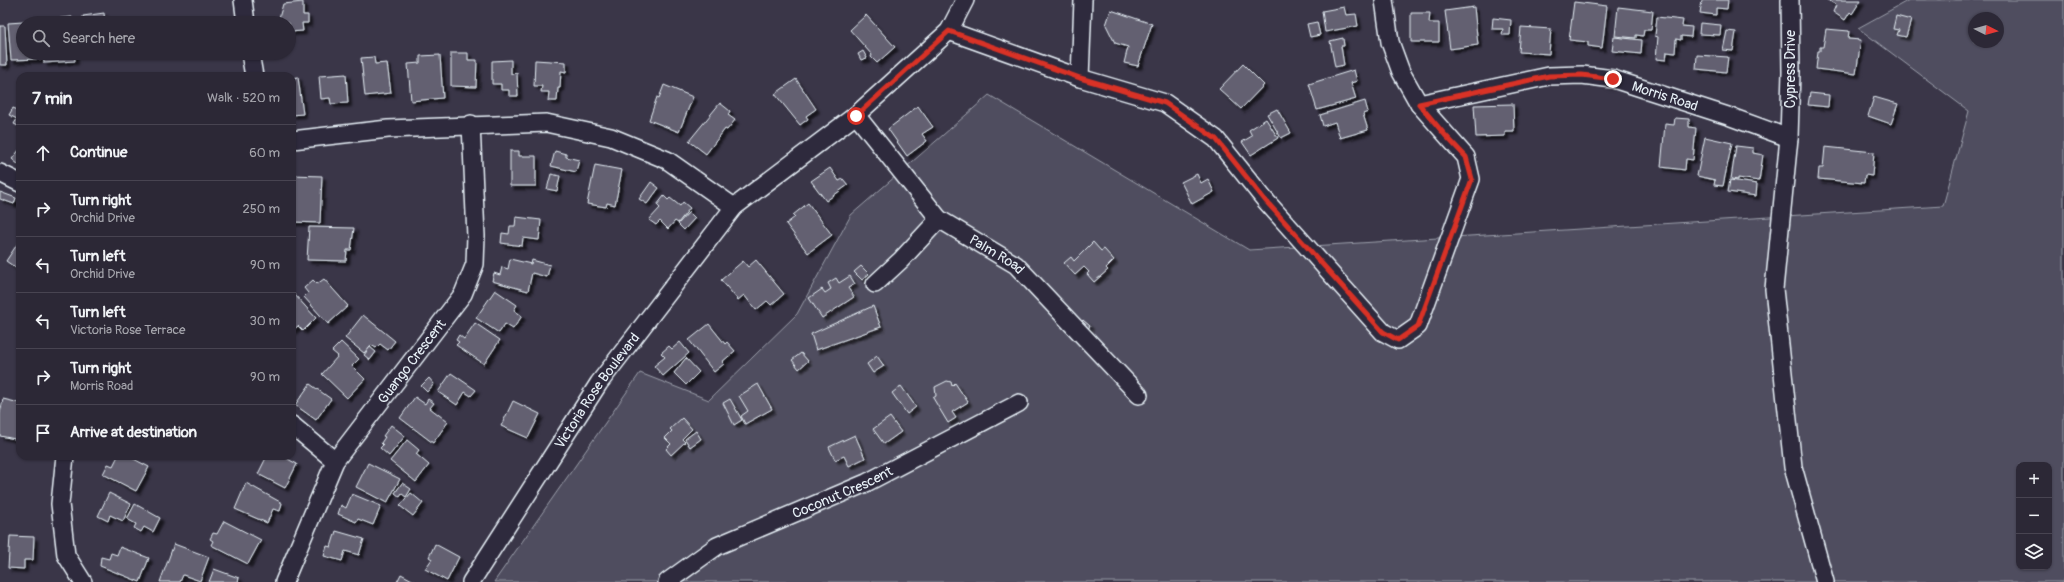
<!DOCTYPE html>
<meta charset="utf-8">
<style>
:root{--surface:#2c2836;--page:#383442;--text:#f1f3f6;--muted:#a6a6ad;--line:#484451}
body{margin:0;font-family:Pangolin,sans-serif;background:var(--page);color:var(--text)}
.controls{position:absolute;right:12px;bottom:12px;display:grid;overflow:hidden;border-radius:8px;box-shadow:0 1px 3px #0004}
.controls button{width:36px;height:36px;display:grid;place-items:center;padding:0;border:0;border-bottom:1px solid var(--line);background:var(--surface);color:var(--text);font:20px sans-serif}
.compass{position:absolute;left:1968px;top:12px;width:36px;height:36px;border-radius:50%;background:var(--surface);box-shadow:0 1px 3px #0004;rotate:96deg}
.stop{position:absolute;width:12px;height:12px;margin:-9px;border:3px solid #d93025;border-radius:50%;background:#fff}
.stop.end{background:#d93025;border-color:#fff;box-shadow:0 1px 4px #0008}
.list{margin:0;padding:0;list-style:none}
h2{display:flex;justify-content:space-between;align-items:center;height:52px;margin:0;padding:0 16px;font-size:17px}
h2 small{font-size:13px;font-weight:400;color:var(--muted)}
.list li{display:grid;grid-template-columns:26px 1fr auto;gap:12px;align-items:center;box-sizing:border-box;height:56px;padding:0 16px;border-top:1px solid var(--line)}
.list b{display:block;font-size:15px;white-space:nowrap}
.list p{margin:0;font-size:13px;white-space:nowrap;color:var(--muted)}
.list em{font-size:13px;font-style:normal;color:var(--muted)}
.icon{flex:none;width:22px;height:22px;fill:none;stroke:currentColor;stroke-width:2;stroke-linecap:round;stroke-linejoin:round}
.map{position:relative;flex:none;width:2064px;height:582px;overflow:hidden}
.search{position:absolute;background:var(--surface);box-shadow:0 1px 3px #0004;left:16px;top:16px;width:280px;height:44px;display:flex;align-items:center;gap:10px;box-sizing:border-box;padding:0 14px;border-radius:22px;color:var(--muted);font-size:15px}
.panel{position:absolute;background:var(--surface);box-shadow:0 1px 3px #0004;left:16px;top:72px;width:280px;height:388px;border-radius:12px}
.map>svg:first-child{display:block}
</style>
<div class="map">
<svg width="2064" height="582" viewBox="0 0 2064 582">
<defs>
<filter id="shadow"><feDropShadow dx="3.5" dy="3.5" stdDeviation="1" flood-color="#0009"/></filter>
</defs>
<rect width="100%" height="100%" fill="#3a3648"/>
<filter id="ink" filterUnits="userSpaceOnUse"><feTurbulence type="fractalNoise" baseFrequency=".025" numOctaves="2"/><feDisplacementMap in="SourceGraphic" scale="8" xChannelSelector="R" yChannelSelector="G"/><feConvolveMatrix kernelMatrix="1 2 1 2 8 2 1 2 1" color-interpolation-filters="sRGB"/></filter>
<g filter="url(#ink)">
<path fill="#504e5f" stroke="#9ca0ac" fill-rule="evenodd" d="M1909,0H2064V582H494L640,373L709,400L797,314L851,215L989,95L1249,250L1943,206L1969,111L1858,28ZM1974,18H1998V42H1974ZM2019,465H2049V567H2019Z"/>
<path fill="#636171" stroke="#e8f1f8" filter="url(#shadow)" d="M1702,0H1728L1727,9L1716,8V15L1700,13Z
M1828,0H1861L1852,14L1850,12L1845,20L1833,12L1836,5Z
M303,2V15H308V23H302L303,31L290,32L289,23H280L279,18L283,4Z
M1574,2L1607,6L1602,48L1588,46V42L1569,40Z
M1344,7L1346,15L1356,14L1358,26L1325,32L1322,11Z
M1474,7L1478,45L1450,49L1445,11Z
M1618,7L1653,11L1651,30H1644L1643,36L1636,35V38L1615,36Z
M1111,10L1152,24L1138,66L1124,63L1128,47L1115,43L1106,25Z
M104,13L105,23H84L83,16Z
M1411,13H1430L1429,23H1439V42H1411Z
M866,15L895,47L877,63L871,57L872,55L850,30Z
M1896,16L1911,20L1906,37L1897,35L1899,30L1893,29Z
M72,17V23H41V20Z
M1657,17L1683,20L1682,26L1692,27L1691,37L1681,36V40L1676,39L1675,53L1667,52L1666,60L1656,59L1658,37L1655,36Z
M1493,18L1511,20L1510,35H1502L1503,29H1492Z
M38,21L39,23H23V53H40L41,59L11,60L8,23Z
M1317,22L1320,35L1310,37L1307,24Z
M1700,23L1721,25L1720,35L1699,34Z
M0,26H5L7,65H0Z
M1521,27L1551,29L1549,54L1519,52Z
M1826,29L1849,31L1848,39L1861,40L1856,74L1816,69L1818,51H1820V47H1823Z
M1727,31L1736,32L1733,51L1723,50Z
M1614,37L1642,40L1641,54L1612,51Z
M1343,38L1344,46H1341L1344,65L1335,67L1330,41Z
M863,51L867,58L861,60L858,54Z
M43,53H74L75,61L44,63Z
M451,53H468V60H477L476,87L451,86Z
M440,55L443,98L411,101L408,64L420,63V56Z
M1697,55L1728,57L1726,72L1696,69Z
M374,57L375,64L387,63L391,93L365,96L361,58Z
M511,60V74L517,73L518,96H509V90H501V84H492V61Z
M535,60L566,62V72L561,71L560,88H558L557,101H548L549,92H541L542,86H534Z
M1243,64L1264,85L1241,109L1219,89Z
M1354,70L1357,81L1351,83L1356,99L1317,110L1309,84Z
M346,74L348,103L331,104L330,98L321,99L319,76Z
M298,77L303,114L292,115V78Z
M796,79L816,109L806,116L808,119L800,125L775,94Z
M664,85L693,97L679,132L649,120L657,97L659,98Z
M1810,93L1829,95L1828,107L1808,105Z
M1874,97L1898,104L1891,124L1868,116Z
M1365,101L1368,112L1363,114L1368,130L1340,138L1335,122L1323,126L1320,115Z
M720,103L730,111L728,115L735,120L727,130L725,129L706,154L689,141Z
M1513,104L1514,131H1505V136L1476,137L1474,105Z
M918,106L933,127L922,134L927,141L907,156L888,129Z
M13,108L20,111V127L14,124L17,119L9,115Z
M1277,109L1291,133L1281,138L1267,114Z
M1675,118L1689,119V127L1696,128L1693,160L1686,159L1685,170L1661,167L1665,124L1674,125Z
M1266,119L1278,138L1251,155L1242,142L1252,136L1249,130Z
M1705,137L1732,143L1723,186L1714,185L1715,180L1697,176Z
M1736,146L1753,148V153L1763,155L1759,181L1738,178V180L1731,179Z
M1825,147L1874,152L1872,176L1865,175L1864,183L1818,179L1819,168H1823Z
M20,149V166L12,159Z
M510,151H519V156H536V186H510Z
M555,151L566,154V157L579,160L576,172L551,166Z
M595,165L622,170L615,205L607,203L606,207L587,204Z
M830,168L839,181L843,179L848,185L826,201L811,181Z
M551,174L560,176L557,191L547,189Z
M1197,174L1201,183L1208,179L1214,192L1192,204L1181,182Z
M292,175L322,176L320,223L292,222Z
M1730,180L1757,184L1756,196L1728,192Z
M651,182L659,188L647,204L639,199Z
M0,192L16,198L14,204L0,199Z
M664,196L668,200L670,198L680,206L683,202L690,208L678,223L675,221L668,229L660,221L656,225L649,220L660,208L657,205Z
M808,203L832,235L808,253L786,224L795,217L793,215Z
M689,212L695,218L684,230L678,224Z
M516,217L541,220L539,240L523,238L522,246L501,243L502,233L509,234L510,226H515Z
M309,227L354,228L351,250H347L346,261L307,260Z
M20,240V271L6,261Z
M1093,242L1101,251L1104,249L1114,260L1106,268L1108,270L1094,282L1087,274L1089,272L1084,267L1075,275L1064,263L1071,257L1074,261Z
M510,259L531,264L532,260L550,265L547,277L532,273L528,291L492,281L494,273L500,275L502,267L508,269Z
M756,260L784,294L771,305L767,301L756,310L744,295L738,300L721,280L743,261L748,267Z
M861,266L869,274L862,280L854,272Z
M850,276L855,284L848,288L854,297L822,318L809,298L822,289L825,293L831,289L828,283L836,278L839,283Z
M324,279L348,306L328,324L304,297L308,293L304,288L313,280L317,284Z
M495,290L517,305L514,310L522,316L513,329L505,324L499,333L476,318Z
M294,294L316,318L303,331L298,326L292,331V296Z
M873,306L881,327L816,350L811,334Z
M363,315L395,341L388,350L380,344L376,348L371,345L364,353L345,338Z
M1083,320L1090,326L1087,330L1080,324Z
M475,323L500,340L484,364L456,345L459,342L456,340L459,335L464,339Z
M709,324L725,344L727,342L735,351L722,362L724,364L714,372L689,340Z
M341,342L359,359L352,366L365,379L347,398L322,374L338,356L332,351Z
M680,342L689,353L663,376L654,366L665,357L661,353L669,346L672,349Z
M370,347L376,352L370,360L364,355Z
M801,353L808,361L799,369L792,360Z
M877,356L884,366L873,373L867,364Z
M686,358L699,372L686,385L674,373Z
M451,373L476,390L471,396L465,392L457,405L438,392Z
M429,378L434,384L427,392L421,386Z
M947,381L951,382L952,386L955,383L968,402L952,412L956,418L948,423L933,398L936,396L935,387Z
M310,384L331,399L316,420L295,405Z
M758,384L772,409L745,424L741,416L748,411L739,396Z
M901,386L916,407L907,414L892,393Z
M415,397L425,404L428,399L434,403L430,408L448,422L433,443L400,418Z
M3,399L20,403V440L0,436V414Z
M730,399L742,420L734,425L723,403Z
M513,401L540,414L528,438L501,426Z
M890,417L901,432L884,444L873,429Z
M682,418L692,429L682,439L685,442L671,455L666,449L671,444L665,438L672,431L670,429Z
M391,425L405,436L389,456L380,448L383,445L381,443L385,437L383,436Z
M696,431L701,439L690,447L685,439Z
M855,435L865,458L849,466L844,456L835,460L829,447Z
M407,440L419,450L416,454L429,465L416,482L390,461Z
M118,456H128L149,467L136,491L103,474L108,464L113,466Z
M267,456H282L297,464L285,488L258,474Z
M368,463L400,479L387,503L356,487Z
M246,483L282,503L280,511L273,509L267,523L235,509Z
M402,483L411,489L406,497L402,494L400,497L395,493Z
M109,493L131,504L123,521L110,515L108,521L98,516Z
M411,493L423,503L413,516L400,506Z
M352,494L381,506L373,525L358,519L356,522L338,514L341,505L346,508Z
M135,504L160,518L153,532L144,527L141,532L134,528L136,524L127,519Z
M224,521L261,540L248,564L211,545L213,541L210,539L213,533L217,534Z
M336,531L364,539L359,555L345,551L342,561L324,556L327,546L331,547Z
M10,536L34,537L33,560H24V569L8,568Z
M174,544L209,557L200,581L183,575L180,582H160Z
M435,544L459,557L447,581L425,569L432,559L429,557Z
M120,547L149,558L140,582L100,566L101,557L109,559L111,553L117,555Z
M214,569L239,578L238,582H209Z
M401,574L416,582H397Z"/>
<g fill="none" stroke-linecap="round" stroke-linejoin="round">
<defs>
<g id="minor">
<path d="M243,0L246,23"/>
<path d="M1790,0L1791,72L1789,138L1774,289L1793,467L1825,582"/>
<path d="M949,31L1080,78L1165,103L1216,139L1265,200L1383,332L1398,340L1418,326L1471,179L1466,157L1419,104L1401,72L1390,42L1384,0"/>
<path d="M250,53L254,76"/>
<path d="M1080,78L1083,0"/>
<path id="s1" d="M1419,104L1549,76L1582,75L1613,79L1731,117L1789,138"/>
<path id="s2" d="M856,115L939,219L1016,265L1139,395"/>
<path d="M292,140L388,129L546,123L611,137L667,160L734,207"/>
<path d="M0,173L20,183"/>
<path d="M875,284L901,260L939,219"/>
<path d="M292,425L335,461"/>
<path d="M65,456L60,504L66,555L83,582"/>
<path id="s3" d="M284,582L335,461L463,294L475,264L476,236L471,124"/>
<path id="s4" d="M471,582L599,383L734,207L856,115L949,31L965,0"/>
<path id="s5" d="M667,582L717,546L866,483L1019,403"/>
</g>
</defs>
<use href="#minor" stroke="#e8f1f8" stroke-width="20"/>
<use href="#minor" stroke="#2f2a3d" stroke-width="17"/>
</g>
</g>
<g fill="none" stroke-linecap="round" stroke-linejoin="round" filter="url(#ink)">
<path stroke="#d93025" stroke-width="5" d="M856,116L949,31L1080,78L1165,103L1216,139L1265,200L1383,332L1398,340L1418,326L1472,179L1466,157L1445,135L1419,104L1549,76L1582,75L1613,79"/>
</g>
<g text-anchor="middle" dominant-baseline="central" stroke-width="3" stroke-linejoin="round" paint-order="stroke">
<g font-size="14" fill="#e8f1f8" stroke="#2f2a3d">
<text transform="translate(1790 69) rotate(-90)">Cypress Drive</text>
<text stroke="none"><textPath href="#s1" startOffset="252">Morris Road</textPath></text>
<text stroke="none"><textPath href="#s2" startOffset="201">Palm Road</textPath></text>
<text stroke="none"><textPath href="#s3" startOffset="257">Guango Crescent</textPath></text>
<text stroke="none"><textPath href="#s4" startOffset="229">Victoria Rose Boulevard</textPath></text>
<text stroke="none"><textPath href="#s5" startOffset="198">Coconut Crescent</textPath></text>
</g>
</g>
</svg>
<div class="controls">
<button>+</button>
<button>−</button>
<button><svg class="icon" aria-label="layers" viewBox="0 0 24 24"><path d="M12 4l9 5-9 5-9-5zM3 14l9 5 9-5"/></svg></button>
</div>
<svg class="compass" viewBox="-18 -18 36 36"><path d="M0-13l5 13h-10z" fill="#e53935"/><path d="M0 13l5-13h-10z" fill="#a6a6ad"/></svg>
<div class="stop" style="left:856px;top:116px"></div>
<div class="stop end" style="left:1613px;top:79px"></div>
<div class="search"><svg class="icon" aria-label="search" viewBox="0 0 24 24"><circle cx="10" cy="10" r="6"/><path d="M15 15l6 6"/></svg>Search here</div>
<section class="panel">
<h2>7 min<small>Walk · 520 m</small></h2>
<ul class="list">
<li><svg class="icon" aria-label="ahead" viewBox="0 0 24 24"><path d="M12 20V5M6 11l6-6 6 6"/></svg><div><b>Continue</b></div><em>60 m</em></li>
<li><svg class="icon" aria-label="right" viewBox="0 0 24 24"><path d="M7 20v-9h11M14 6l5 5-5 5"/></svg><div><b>Turn right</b><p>Orchid Drive</p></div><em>250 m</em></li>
<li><svg class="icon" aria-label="left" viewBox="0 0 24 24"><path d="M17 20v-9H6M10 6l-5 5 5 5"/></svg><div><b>Turn left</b><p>Orchid Drive</p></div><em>90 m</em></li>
<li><svg class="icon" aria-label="left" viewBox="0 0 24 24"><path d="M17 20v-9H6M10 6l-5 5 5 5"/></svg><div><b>Turn left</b><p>Victoria Rose Terrace</p></div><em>30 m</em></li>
<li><svg class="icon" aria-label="right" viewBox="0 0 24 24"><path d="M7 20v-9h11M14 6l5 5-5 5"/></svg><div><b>Turn right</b><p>Morris Road</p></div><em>90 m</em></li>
<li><svg class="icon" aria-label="arrive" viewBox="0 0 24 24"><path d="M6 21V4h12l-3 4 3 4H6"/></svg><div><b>Arrive at destination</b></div></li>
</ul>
</section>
</div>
